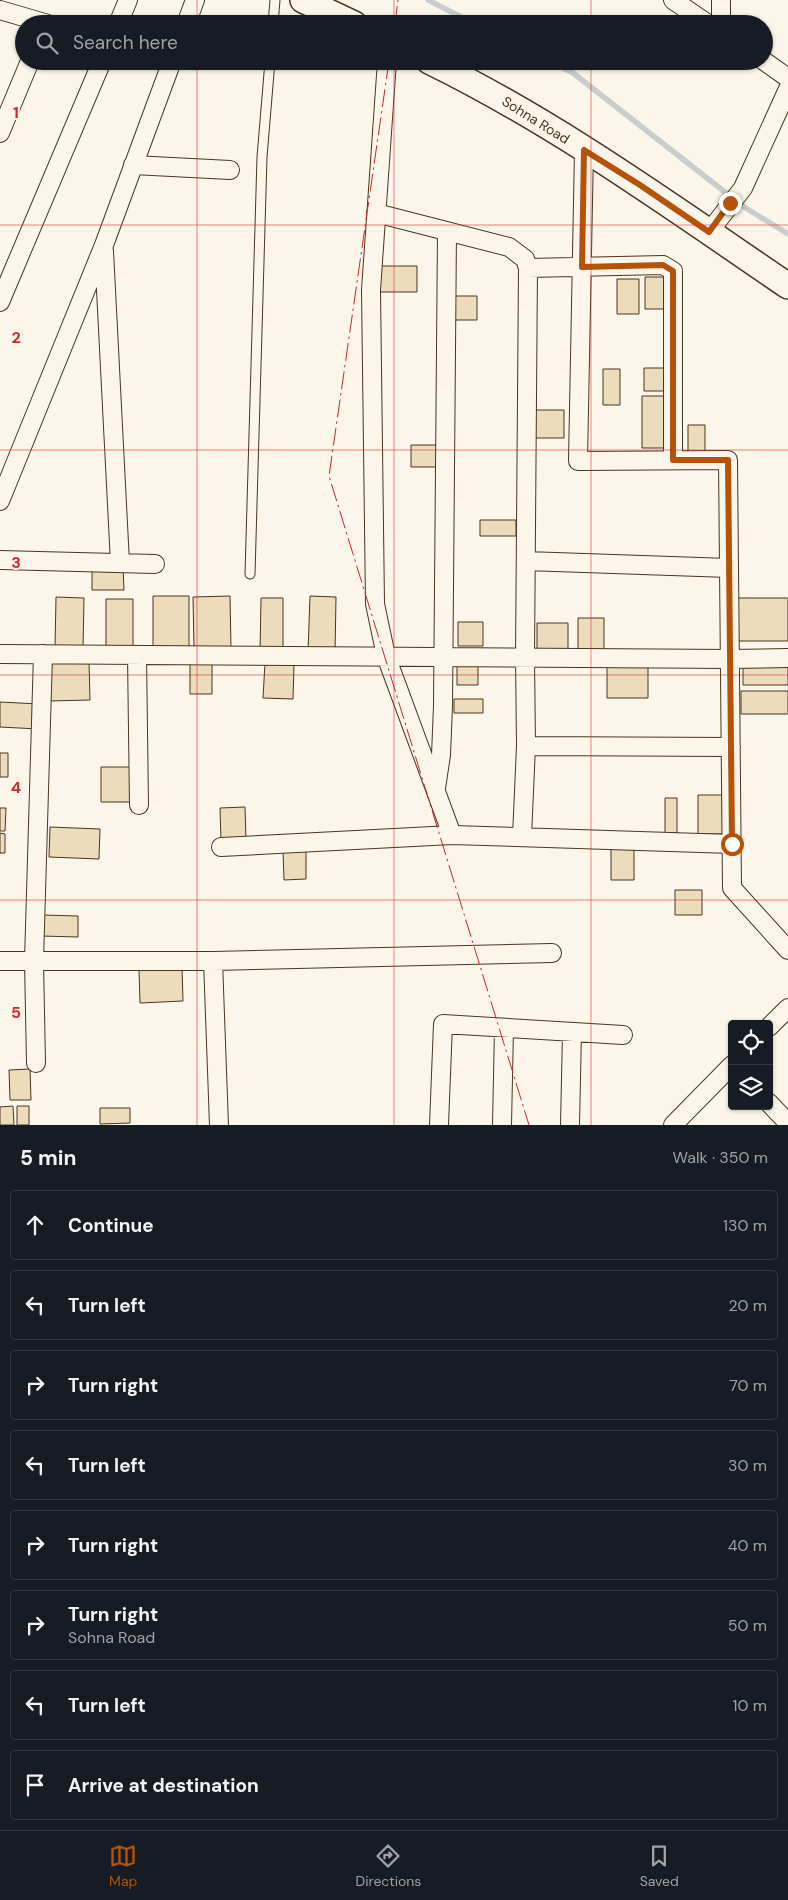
<!DOCTYPE html>
<meta charset="utf-8">
<style>
:root{--surface:#171b24;--page:#242831;--text:#f1f3f6;--muted:#9ea1a6;--line:#363941;--accent:#b45309}
body{margin:0;font-family:"DM Sans",sans-serif;background:var(--page);color:var(--text)}
.controls{position:absolute;right:15px;bottom:15px;display:grid;overflow:hidden;border-radius:5px;box-shadow:0 1px 4px #0004}
.controls button{width:45px;height:45px;display:grid;place-items:center;padding:0;border:0;border-bottom:1px solid var(--line);background:var(--surface);color:var(--text);font:25px sans-serif}
.stop{position:absolute;width:15px;height:15px;margin:-11px;border:4px solid #b45309;border-radius:50%;background:#fff}
.stop.end{background:#b45309;border-color:#fff;box-shadow:0 1px 5px #0008}
.list{margin:0;padding:0;list-style:none}
h2{display:flex;justify-content:space-between;align-items:center;height:65px;margin:0;padding:0 20px;font-size:21px}
h2 small{font-size:16px;font-weight:400;color:var(--muted)}
.list li{display:grid;grid-template-columns:32px 1fr auto;gap:15px;align-items:center;box-sizing:border-box;height:70px;margin:0 10px 10px;padding:0 10px;border:1px solid var(--line);border-radius:5px}
.list b{display:block;font-size:19px;white-space:nowrap}
.list p{margin:0;font-size:16px;white-space:nowrap;color:var(--muted)}
.list em{font-size:16px;font-style:normal;color:var(--muted)}
.icon{flex:none;width:28px;height:28px;fill:none;stroke:currentColor;stroke-width:2;stroke-linecap:round;stroke-linejoin:round}
.map{position:relative;flex:none;width:788px;height:1125px;overflow:hidden}
.search{position:absolute;background:var(--surface);box-shadow:0 1px 4px #0004;left:15px;right:15px;top:15px;height:55px;display:flex;align-items:center;gap:12px;box-sizing:border-box;padding:0 18px;border-radius:28px;color:var(--muted);font-size:19px}
.sheet{height:705px;background:var(--surface)}
nav{display:flex;justify-content:space-around;align-items:center;box-sizing:border-box;height:70px;border-top:1px solid var(--line);background:var(--surface);font-size:14px;color:var(--muted)}
nav a{display:grid;justify-items:center;gap:2px}
nav .on{color:var(--accent)}
.map>svg:first-child{display:block}
</style>
<div class="map">
<svg width="788" height="1125" viewBox="0 0 788 1125">
<rect width="100%" height="100%" fill="#fbf6e9"/>
<g fill="none" stroke-linecap="round" stroke-linejoin="round">
<path stroke="#c9cecd" stroke-width="5.5" d="M428,0L475,24
M550,61L573,73L744,207L788,234"/>
</g>
<path fill="#ecdcbc" stroke="#4a3520" d="M379,266H417V292H379Z
M645,277H666V309H645Z
M617,279H639V314H617Z
M450,296H477V320H450Z
M644,368H672V391H644Z
M603,369H620V405H603Z
M642,396H670V448H642Z
M529,410H564V438H529Z
M688,425H705V452H688Z
M411,445H437V467H411Z
M480,520H516V536H480Z
M92,566H123L124,590H92Z
M153,596H189V647H153Z
M230,596L231,648L194,649L193,597Z
M310,596L336,597L335,654L308,653Z
M56,597L84,598L83,649H55Z
M261,598H283V653H260Z
M738,598H788V641H738Z
M106,599H133V651H106Z
M578,618H604V650H578Z
M458,622H483V646H458Z
M537,623H568V651H537Z
M457,657H478V685H457Z
M190,660H212V694H190Z
M607,660H648V698H607Z
M89,661L90,700L49,701L48,662Z
M265,663L294,665L293,699L263,698Z
M743,663H788V685H743Z
M741,691H788V714H741Z
M454,699H483V713H454Z
M0,702L39,704L38,729L0,727Z
M0,753H8V777H0Z
M101,767H133V802H101Z
M698,795H725V834H698Z
M665,798H677V833H665Z
M245,807L246,840L221,841L220,808Z
M0,808H6L5,831H0Z
M50,827L100,829L99,859L49,857Z
M0,833L5,834V853H0Z
M611,844H634V880H611Z
M306,850V879L284,880L283,851Z
M675,890H702V915H675Z
M42,915L78,916V937L41,936Z
M182,968L183,1001L140,1003L139,970Z
M30,1069L31,1100H10L9,1070Z
M13,1106L14,1125H0V1107Z
M17,1106H29V1125H17Z
M100,1108H130V1123L100,1124Z"/>
<g fill="none" stroke-linecap="round" stroke-linejoin="round">
<defs>
<path id="lane" d="M273,24L275,0
M250,574L262,157L270,61"/>
<path id="street" d="M673,0L708,24
M0,10L48,24
M118,24L128,0
M186,24L195,0
M721,24V0
M387,61L371,290L375,604L386,656L452,835
M764,61L788,78
M0,133L30,61
M584,150L578,461L728,460L732,888L788,950
M133,165L230,170
M376,213L509,247L525,259L528,268L525,657L526,746L522,837
M709,232L743,188L788,89
M104,251L120,563
M528,268L663,265L673,271V460
M0,302L102,61
M0,501L104,245L172,61
M0,560L155,564
M526,561L729,568
M0,654L730,659L788,658
M137,655L139,805
M526,746L731,747
M436,788L441,755L443,706L447,231
M221,847L452,835L732,844
M0,961H213L552,953
M213,961L219,1125
M769,1027L788,1008
M36,1063L34,961L43,654
M769,1103L788,1123
M439,1125L443,1024L623,1035
M502,1125L504,1028
M570,1125L572,1032
M673,1125L732,1065"/>
<path id="secondary" d="M303,0L354,24
M429,61C556,123 672,207 788,286"/>
</defs>
<use href="#lane" stroke="#4a3520" stroke-width="11"/>
<use href="#street" stroke="#4a3520" stroke-width="20"/>
<use href="#secondary" stroke="#4a3520" stroke-width="28"/>
<use href="#lane" stroke="#fbf6e9" stroke-width="9"/>
<use href="#street" stroke="#fbf6e9" stroke-width="18"/>
<use href="#secondary" stroke="#fbf6e9" stroke-width="25"/>
<path stroke="#c62828" stroke-width="1" stroke-dasharray="18 4 2.5 4" stroke-linecap="butt" d="M395,24L398,0
M389,61L329,476L529,1125"/>
</g>
<g fill="none" stroke-linecap="round" stroke-linejoin="round">
<path stroke="#b45309" stroke-width="6" d="M730,203L709,232L640,185L584,150L582,267L663,265L673,271V460H728L732,844"/>
</g>
<path fill="none" stroke="#d62828" stroke-width="1" stroke-opacity="0.55" d="M197,0V24M394,0V24M591,0V24M197,61V1125M394,61V1125M591,61V1125M0,225H788M0,450H788M0,675H788M0,900H788"/>
<g text-anchor="middle" dominant-baseline="central" stroke-width="4" stroke-linejoin="round" paint-order="stroke">
<g font-size="14" fill="#4a3520" stroke="#fbf6e9">
<text transform="translate(536 120) rotate(32)">Sohna Road</text>
</g>
</g>
<g font-size="16" text-anchor="middle" font-weight="bold" fill="#d62828" stroke="#fbf6e9" stroke-width="4" stroke-linejoin="round" paint-order="stroke">
<text x="16" y="118">1</text>
<text x="16" y="343">2</text>
<text x="16" y="568">3</text>
<text x="16" y="793">4</text>
<text x="16" y="1018">5</text>
</g>
</svg>
<div class="controls">
<button><svg class="icon" aria-label="locate" viewBox="0 0 24 24"><circle cx="12" cy="12" r="6"/><path d="M12 2v4M12 18v4M2 12h4M18 12h4"/></svg></button>
<button><svg class="icon" aria-label="layers" viewBox="0 0 24 24"><path d="M12 4l9 5-9 5-9-5zM3 14l9 5 9-5"/></svg></button>
</div>
<div class="stop" style="left:732px;top:844px"></div>
<div class="stop end" style="left:730px;top:203px"></div>
<div class="search"><svg class="icon" aria-label="search" viewBox="0 0 24 24"><circle cx="10" cy="10" r="6"/><path d="M15 15l6 6"/></svg>Search here</div>
</div>
<section class="sheet">
<h2>5 min<small>Walk · 350 m</small></h2>
<ul class="list">
<li><svg class="icon" aria-label="ahead" viewBox="0 0 24 24"><path d="M12 20V5M6 11l6-6 6 6"/></svg><div><b>Continue</b></div><em>130 m</em></li>
<li><svg class="icon" aria-label="left" viewBox="0 0 24 24"><path d="M17 20v-9H6M10 6l-5 5 5 5"/></svg><div><b>Turn left</b></div><em>20 m</em></li>
<li><svg class="icon" aria-label="right" viewBox="0 0 24 24"><path d="M7 20v-9h11M14 6l5 5-5 5"/></svg><div><b>Turn right</b></div><em>70 m</em></li>
<li><svg class="icon" aria-label="left" viewBox="0 0 24 24"><path d="M17 20v-9H6M10 6l-5 5 5 5"/></svg><div><b>Turn left</b></div><em>30 m</em></li>
<li><svg class="icon" aria-label="right" viewBox="0 0 24 24"><path d="M7 20v-9h11M14 6l5 5-5 5"/></svg><div><b>Turn right</b></div><em>40 m</em></li>
<li><svg class="icon" aria-label="right" viewBox="0 0 24 24"><path d="M7 20v-9h11M14 6l5 5-5 5"/></svg><div><b>Turn right</b><p>Sohna Road</p></div><em>50 m</em></li>
<li><svg class="icon" aria-label="left" viewBox="0 0 24 24"><path d="M17 20v-9H6M10 6l-5 5 5 5"/></svg><div><b>Turn left</b></div><em>10 m</em></li>
<li><svg class="icon" aria-label="arrive" viewBox="0 0 24 24"><path d="M6 21V4h12l-3 4 3 4H6"/></svg><div><b>Arrive at destination</b></div></li>
</ul>
</section>
<nav>
<a class="on"><svg class="icon" aria-label="map" viewBox="0 0 24 24"><path d="M3 6l6-2 6 2 6-2v14l-6 2-6-2-6 2zM9 4v14M15 6v14"/></svg>Map</a>
<a><svg class="icon" aria-label="directions" viewBox="0 0 24 24"><path d="M12 3l9 9-9 9-9-9zM9 14v-3h6M13 9l2 2-2 2"/></svg>Directions</a>
<a><svg class="icon" aria-label="saved" viewBox="0 0 24 24"><path d="M7 4h10v16l-5-4-5 4z"/></svg>Saved</a>
</nav>
